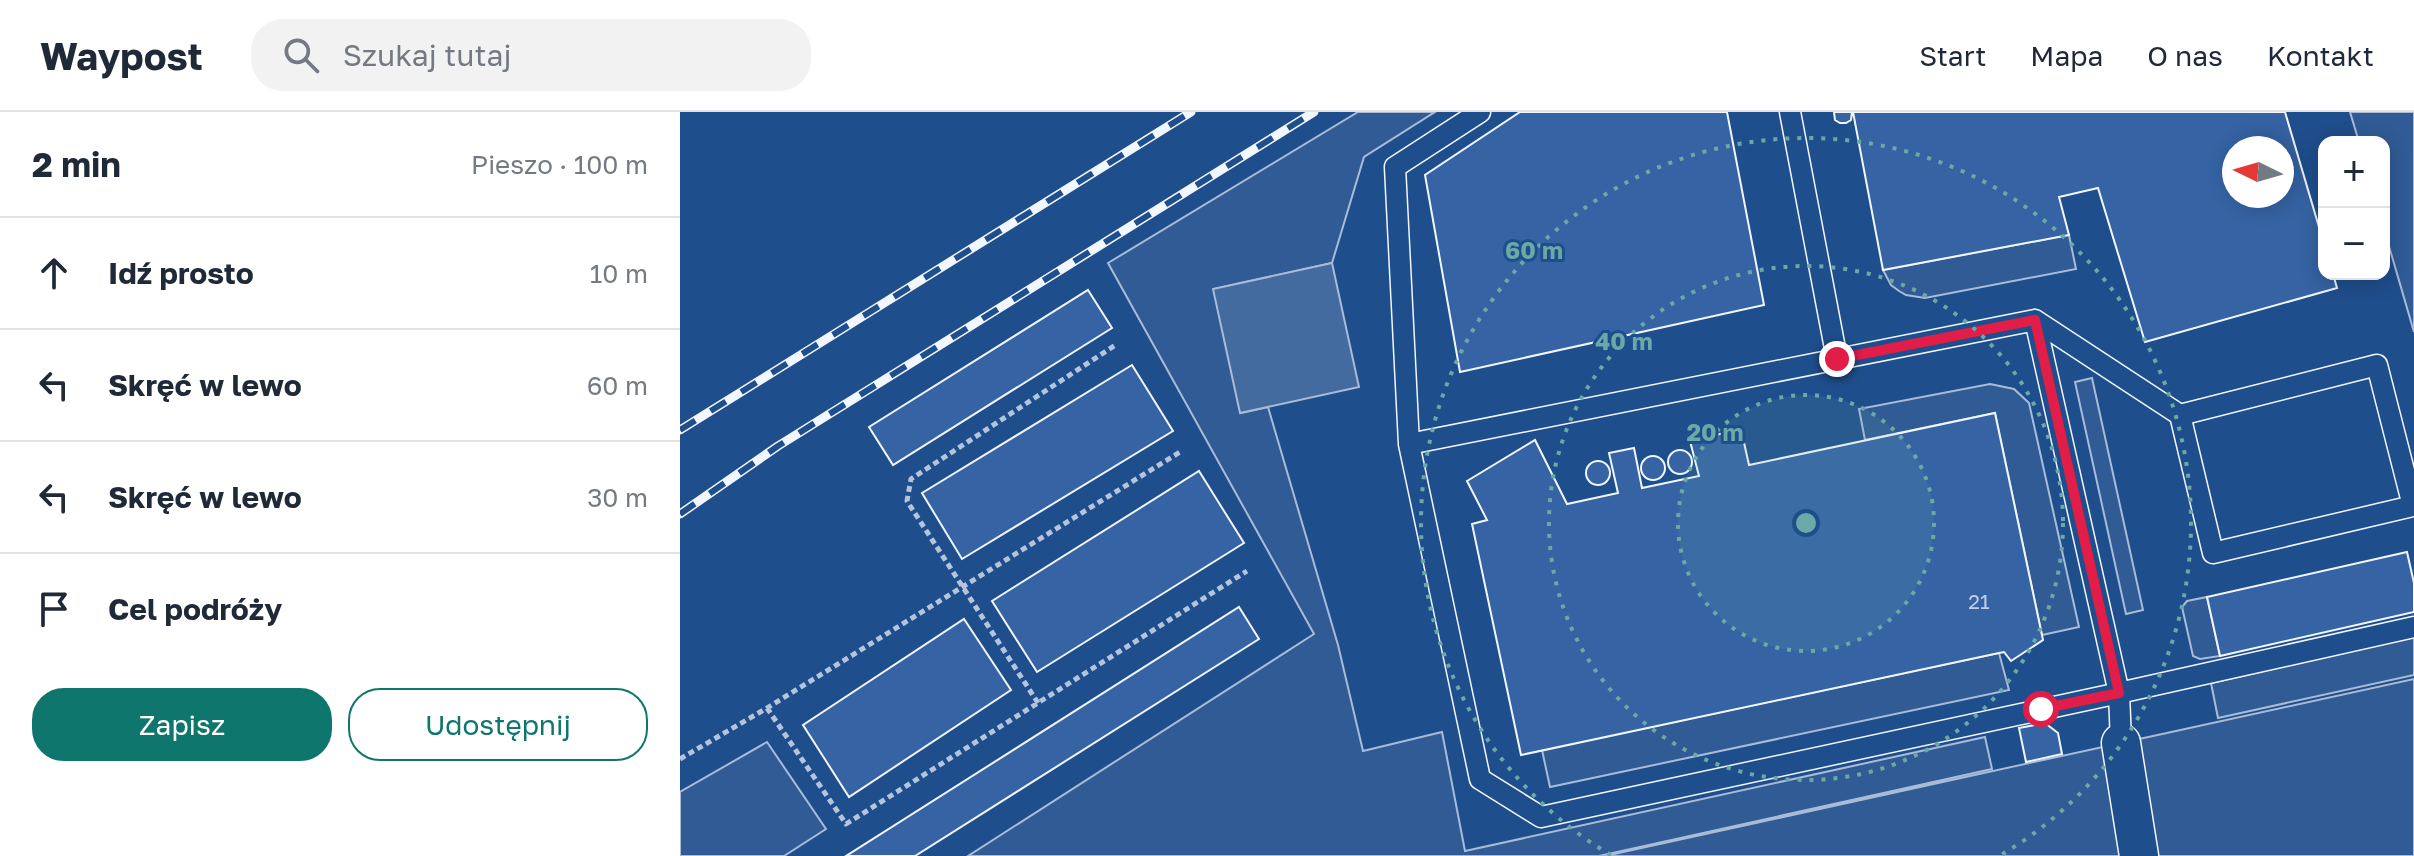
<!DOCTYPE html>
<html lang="pl">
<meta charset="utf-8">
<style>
:root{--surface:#fff;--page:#f2f2f3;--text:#1f2937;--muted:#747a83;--line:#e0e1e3;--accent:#0f766e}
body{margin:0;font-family:"Golos Text",sans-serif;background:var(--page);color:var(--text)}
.controls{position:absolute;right:24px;top:24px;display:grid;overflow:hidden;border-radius:16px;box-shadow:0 4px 20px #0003}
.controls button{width:72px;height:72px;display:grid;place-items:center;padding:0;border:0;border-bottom:2px solid var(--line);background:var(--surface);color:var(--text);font:40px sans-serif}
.compass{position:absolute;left:1542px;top:24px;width:72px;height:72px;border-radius:50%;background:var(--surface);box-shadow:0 4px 20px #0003;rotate:275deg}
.stop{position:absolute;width:24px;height:24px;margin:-18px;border:6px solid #e11d48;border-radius:50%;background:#fff}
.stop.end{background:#e11d48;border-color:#fff;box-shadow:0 2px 8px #0008}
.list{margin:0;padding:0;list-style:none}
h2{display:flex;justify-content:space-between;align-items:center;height:104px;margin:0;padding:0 32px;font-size:34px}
h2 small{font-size:26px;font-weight:400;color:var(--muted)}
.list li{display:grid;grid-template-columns:52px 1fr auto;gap:24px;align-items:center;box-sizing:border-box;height:112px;padding:0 32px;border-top:2px solid var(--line)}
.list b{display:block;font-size:30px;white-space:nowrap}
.list em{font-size:26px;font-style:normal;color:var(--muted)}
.actions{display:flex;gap:16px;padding:24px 32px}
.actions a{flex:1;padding:18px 0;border:2px solid var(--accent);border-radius:32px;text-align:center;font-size:28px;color:var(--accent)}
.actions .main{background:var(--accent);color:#fff}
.icon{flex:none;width:44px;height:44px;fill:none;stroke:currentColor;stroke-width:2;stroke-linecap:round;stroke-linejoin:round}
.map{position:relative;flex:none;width:1734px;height:744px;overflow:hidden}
header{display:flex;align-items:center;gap:48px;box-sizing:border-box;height:112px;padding:0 40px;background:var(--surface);border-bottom:2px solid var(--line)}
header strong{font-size:38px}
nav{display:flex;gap:44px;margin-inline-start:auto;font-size:28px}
.search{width:560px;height:72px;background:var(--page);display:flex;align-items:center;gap:20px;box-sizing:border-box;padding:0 28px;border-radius:32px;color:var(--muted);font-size:30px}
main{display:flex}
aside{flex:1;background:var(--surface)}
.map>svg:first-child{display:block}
</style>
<header>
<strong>Waypost</strong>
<div class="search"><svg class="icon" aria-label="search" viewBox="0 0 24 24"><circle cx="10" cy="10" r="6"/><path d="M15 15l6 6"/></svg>Szukaj tutaj</div>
<nav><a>Start</a><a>Mapa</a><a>O nas</a><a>Kontakt</a></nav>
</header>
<main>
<aside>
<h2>2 min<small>Pieszo · 100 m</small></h2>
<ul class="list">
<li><svg class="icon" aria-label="ahead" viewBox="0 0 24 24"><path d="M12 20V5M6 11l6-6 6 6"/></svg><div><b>Idź prosto</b></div><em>10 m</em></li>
<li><svg class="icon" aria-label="left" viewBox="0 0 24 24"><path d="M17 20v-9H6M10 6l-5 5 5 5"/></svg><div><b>Skręć w lewo</b></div><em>60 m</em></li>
<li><svg class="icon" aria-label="left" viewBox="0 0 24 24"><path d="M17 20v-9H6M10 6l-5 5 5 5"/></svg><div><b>Skręć w lewo</b></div><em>30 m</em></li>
<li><svg class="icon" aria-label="arrive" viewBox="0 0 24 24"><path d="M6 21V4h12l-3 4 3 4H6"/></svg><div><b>Cel podróży</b></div></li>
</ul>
<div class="actions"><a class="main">Zapisz</a><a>Udostępnij</a></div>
</aside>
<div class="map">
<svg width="1734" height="744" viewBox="0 0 1734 744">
<rect width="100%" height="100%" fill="#1f4e8c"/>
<path fill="#305b95" stroke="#a8bbd7" stroke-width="2" d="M678,0H755L684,45L652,151L534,177L561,301L588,295L658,533L683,639L762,620L785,739L1305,625L1312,657L919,744H288L634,522L428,151Z
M1670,0H1734V220L1704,117V30H1679Z
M1389,123L1396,157L1245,186L1226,183L1219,179L1211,173L1203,158Z
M1412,266L1463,498L1446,502L1395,270Z
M1310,272L1334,277L1349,291L1399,515L1362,523L1315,301L1185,328L1179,297Z
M1527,485L1540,544L1520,547L1513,544L1502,495L1507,489Z
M1734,525V563L1538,606L1531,571Z
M1319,541L1329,578L870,675L862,638Z
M1734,567V744H925L1441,631Z
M87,630L146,717L104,744H0V680Z"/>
<path fill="#446ba0" stroke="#a8bbd7" stroke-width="2" d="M652,151L679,275L560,301L533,177Z"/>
<path fill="#3563a3" stroke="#f2f6ff" stroke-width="2" fill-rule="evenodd" d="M840,0H1047L1084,193L780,260L745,63Z
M1154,0H1172L1171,8L1166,11H1160L1155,8Z
M1173,0H1605L1644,132V162H1653L1657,176L1465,230L1418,76L1379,85L1389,123L1203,158ZM1554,36H1602V84H1554Z
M408,178L432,216L213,353L189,315Z
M452,253L493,319L282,447L242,381Z
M1315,301L1363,528L1331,549L1324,540L1319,541L841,643L792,412L807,408L787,369L855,328L887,392L938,381L929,341L954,336L962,376L1019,364L1010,329L1061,317L1069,353Z
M988 350a12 12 0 1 1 24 0a12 12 0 1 1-24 0Z
M961 356a12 12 0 1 1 24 0a12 12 0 1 1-24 0Z
M906 361a12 12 0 1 1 24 0a12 12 0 1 1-24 0Z
M519,359L564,431L357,560L312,489Z
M1727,440L1734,471V500L1540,544L1527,485Z
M559,495L579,527L235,744H166Z
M284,507L331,578L169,685L123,613Z
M1365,611L1378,621L1382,642L1346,650L1339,616Z"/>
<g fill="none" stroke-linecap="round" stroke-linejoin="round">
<defs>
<path id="service" d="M1110,0L1157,247
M1355,208L1439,581L1734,515
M729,332L715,55L800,0
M1441,631L1439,581L861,705L800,667L729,332L1355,208L1500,303L1533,441L1733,394L1697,253L1500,303"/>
<path id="minor" d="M1441,631L1459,744"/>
</defs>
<use href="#service" stroke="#f2f6ff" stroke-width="23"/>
<use href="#minor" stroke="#f2f6ff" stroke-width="41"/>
<path stroke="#b3c4dc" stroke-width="5" stroke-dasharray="6 4" stroke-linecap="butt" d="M358,591L227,389L231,367L437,232
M87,596L166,712L567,459
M0,647L87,596L500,340"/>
<use href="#service" stroke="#1f4e8c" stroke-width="20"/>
<use href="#minor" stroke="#1f4e8c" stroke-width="38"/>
<defs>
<path id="rail" d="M0,318L511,0
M0,402L98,334L634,0"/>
</defs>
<use href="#rail" stroke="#f2f6ff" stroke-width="9"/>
<use href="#rail" stroke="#1f4e8c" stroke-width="6" stroke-dasharray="18" stroke-linecap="butt"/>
</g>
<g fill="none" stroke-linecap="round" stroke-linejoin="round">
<path stroke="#e11d48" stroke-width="10" d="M1157,247L1355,208L1439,581L1361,597"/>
</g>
<circle cx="1126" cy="411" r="128" fill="#6aa9a8" fill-opacity=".12"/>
<g fill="none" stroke="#6aa9a8" stroke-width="4" stroke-dasharray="4 8">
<circle cx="1126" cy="411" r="128"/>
<circle cx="1126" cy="411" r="257"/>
<path d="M931 743A385 385 0 1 1 1321 743"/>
</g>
<g text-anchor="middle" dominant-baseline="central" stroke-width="6" stroke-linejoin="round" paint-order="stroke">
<g font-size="20" fill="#c3d1e8">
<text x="1299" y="489">21</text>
</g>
</g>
<circle cx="1126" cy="411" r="12" fill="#6aa9a8" stroke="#1f4e8c" stroke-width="4"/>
<g font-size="24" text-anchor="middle" font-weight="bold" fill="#6aa9a8" stroke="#1f4e8c" stroke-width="6" stroke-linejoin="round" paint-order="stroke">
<text x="854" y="147">60 m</text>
<text x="944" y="238">40 m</text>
<text x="1035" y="329">20 m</text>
</g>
</svg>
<div class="controls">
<button>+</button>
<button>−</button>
</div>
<svg class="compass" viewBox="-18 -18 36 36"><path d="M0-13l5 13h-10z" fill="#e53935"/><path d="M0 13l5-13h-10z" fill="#747a83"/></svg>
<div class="stop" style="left:1361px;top:597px"></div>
<div class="stop end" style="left:1157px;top:247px"></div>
</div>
</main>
